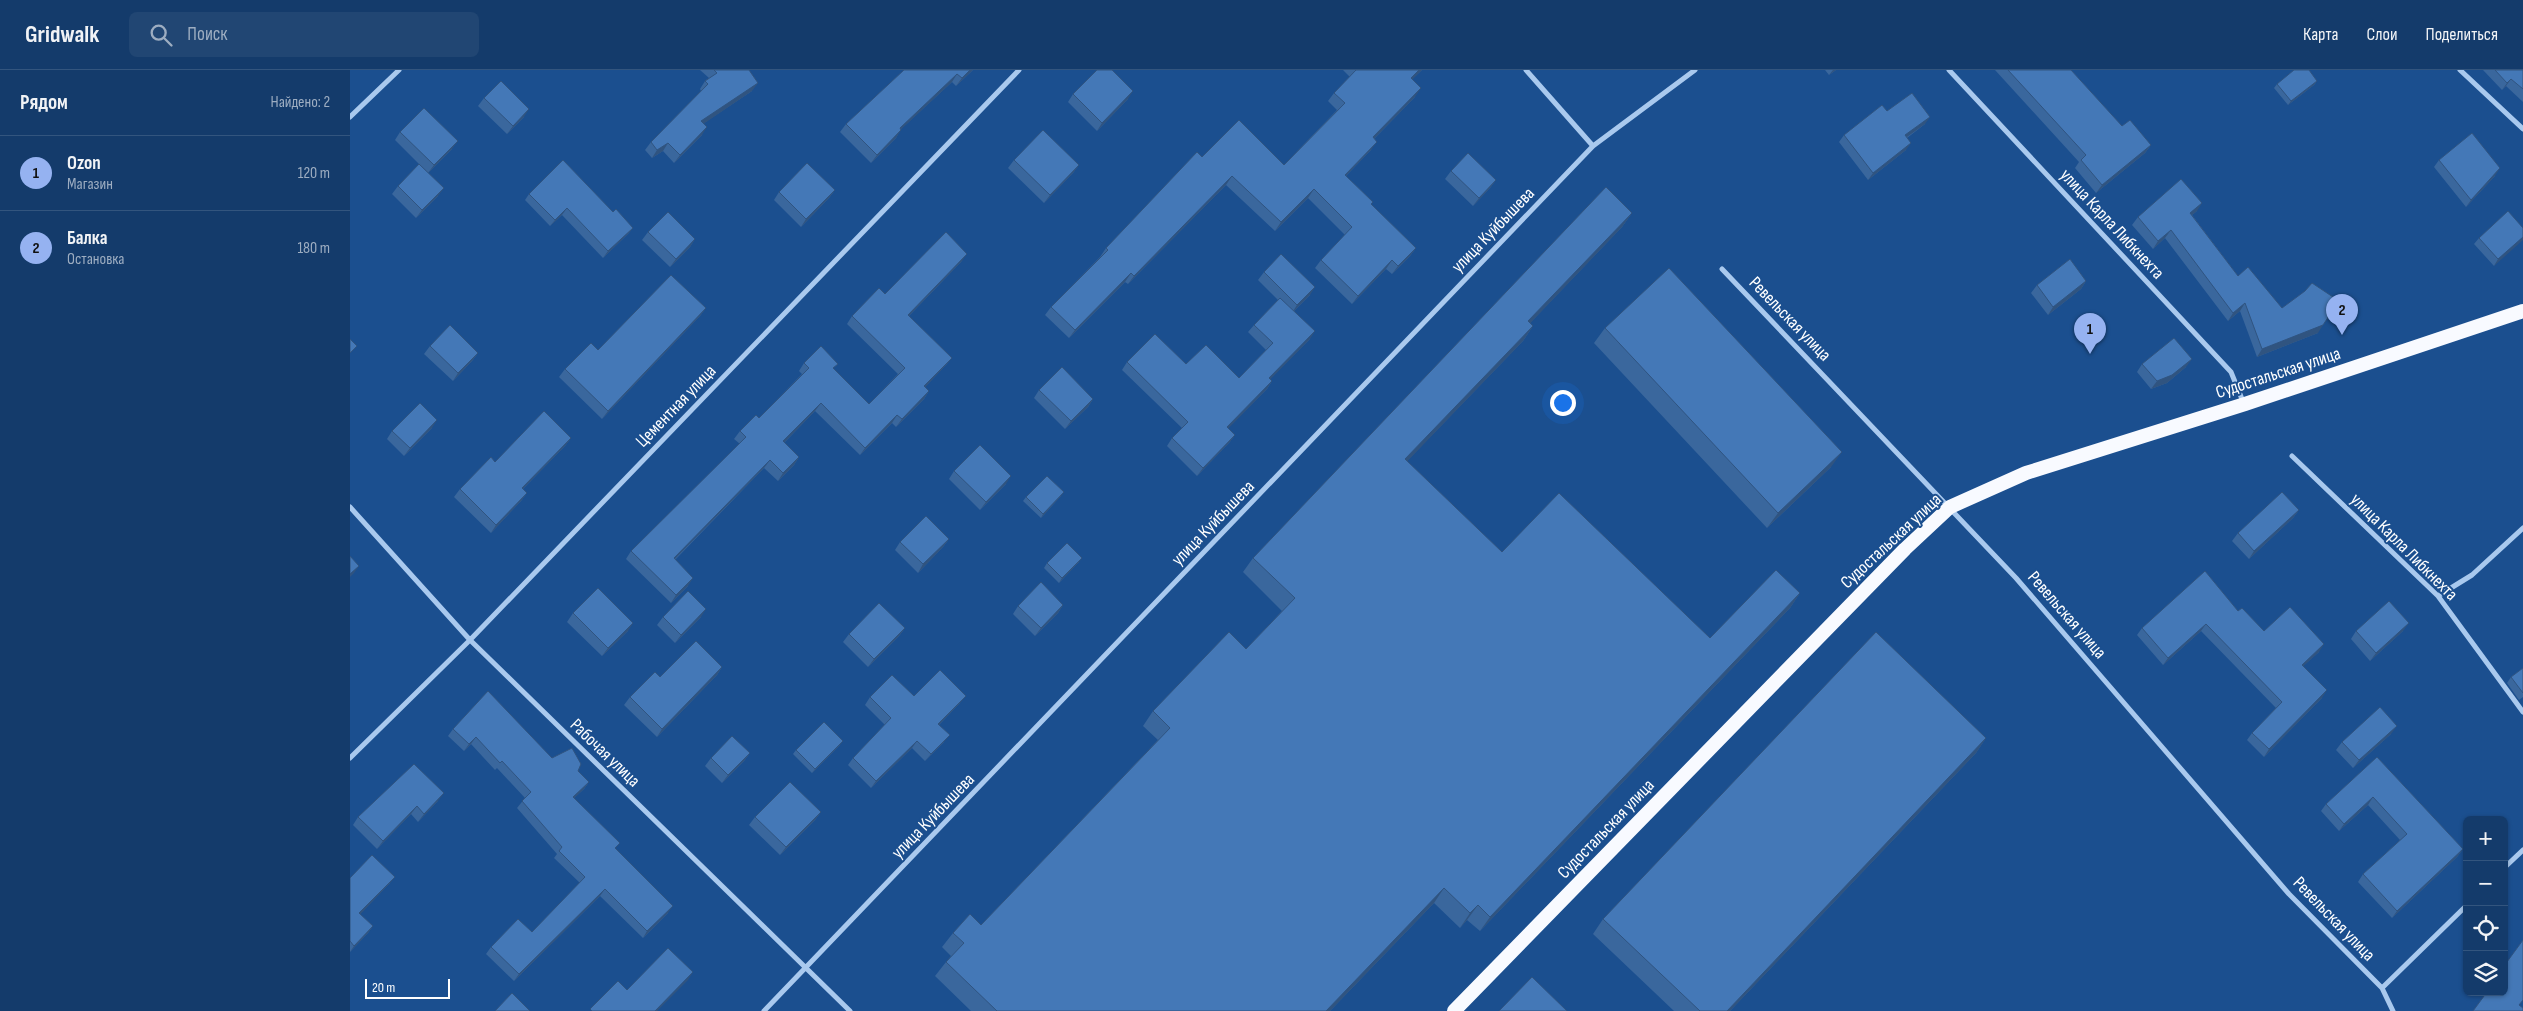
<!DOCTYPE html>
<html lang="ru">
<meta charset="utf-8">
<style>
:root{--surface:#143b6b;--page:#214673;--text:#f1f3f6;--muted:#9dadc1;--line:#33557e;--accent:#95b2f1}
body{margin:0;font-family:"Sofia Sans Condensed",sans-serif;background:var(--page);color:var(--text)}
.controls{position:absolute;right:15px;bottom:15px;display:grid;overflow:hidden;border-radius:8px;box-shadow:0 1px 4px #0004}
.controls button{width:45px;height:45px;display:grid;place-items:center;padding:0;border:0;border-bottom:1px solid var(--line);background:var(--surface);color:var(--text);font:25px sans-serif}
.scale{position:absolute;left:15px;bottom:12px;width:85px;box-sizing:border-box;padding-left:5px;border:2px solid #fff;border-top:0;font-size:14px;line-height:18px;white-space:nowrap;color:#fff;-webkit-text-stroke:4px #1b4f8f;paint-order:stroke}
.you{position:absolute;left:1212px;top:332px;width:18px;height:18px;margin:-12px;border:4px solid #fff;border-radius:50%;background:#1a73e8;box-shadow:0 0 0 8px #1a73e833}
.badge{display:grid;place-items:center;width:32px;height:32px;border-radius:50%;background:var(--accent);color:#111;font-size:16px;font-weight:700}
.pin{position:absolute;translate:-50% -41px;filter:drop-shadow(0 1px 2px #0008)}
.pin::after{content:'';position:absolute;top:26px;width:18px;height:15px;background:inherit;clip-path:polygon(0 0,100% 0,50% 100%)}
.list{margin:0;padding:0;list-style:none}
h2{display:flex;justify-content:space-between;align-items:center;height:65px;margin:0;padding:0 20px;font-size:21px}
h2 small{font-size:16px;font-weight:400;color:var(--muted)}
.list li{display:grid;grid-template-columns:32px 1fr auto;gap:15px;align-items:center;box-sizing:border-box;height:75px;padding:0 20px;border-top:1px solid var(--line)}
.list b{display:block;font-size:19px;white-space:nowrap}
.list p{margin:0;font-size:16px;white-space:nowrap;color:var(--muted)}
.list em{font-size:16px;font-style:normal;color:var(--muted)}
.icon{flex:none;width:28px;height:28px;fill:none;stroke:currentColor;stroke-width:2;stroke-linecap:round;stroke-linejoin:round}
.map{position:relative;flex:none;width:2173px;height:941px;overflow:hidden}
header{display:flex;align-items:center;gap:30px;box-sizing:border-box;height:70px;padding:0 25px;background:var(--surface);border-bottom:1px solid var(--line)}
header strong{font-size:24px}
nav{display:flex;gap:28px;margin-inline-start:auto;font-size:18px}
.search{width:350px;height:45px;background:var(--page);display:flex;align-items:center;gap:12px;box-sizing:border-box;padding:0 18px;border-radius:8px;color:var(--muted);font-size:19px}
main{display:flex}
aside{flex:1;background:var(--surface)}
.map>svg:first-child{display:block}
</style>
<header>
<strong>Gridwalk</strong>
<div class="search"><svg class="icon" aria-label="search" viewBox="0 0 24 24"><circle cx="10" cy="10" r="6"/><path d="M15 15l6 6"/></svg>Поиск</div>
<nav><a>Карта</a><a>Слои</a><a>Поделиться</a></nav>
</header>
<main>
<aside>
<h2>Рядом<small>Найдено: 2</small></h2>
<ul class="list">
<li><span class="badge">1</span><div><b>Ozon</b><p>Магазин</p></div><em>120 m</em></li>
<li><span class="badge">2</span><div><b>Балка</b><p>Остановка</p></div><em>180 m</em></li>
</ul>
</aside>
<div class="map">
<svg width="2173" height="941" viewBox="0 0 2173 941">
<rect width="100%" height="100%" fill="#1b4f8f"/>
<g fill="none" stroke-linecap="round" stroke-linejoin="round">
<path stroke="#a9c9ee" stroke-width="5" d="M1176,0L1243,76
M1599,0L1881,302L1894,334
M2110,0L2173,59
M0,47L49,0
M1372,199L1666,508L1939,824L2032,918L2043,941
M1942,386L2088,526L2173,642
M0,437L120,570L500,941
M2088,526L2122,505L2173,458
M0,688L120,570L669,0
M2154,798L2173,780
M2032,918L2117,835
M414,941L1243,76L1345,0"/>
<path stroke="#f8faff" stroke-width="14" d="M1104,941L1555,479L1600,437L1676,403L1895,334L2173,241"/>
</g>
<path fill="#3a679d" d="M350,0H399L402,21L354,53L352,65L324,93L313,81L302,88L295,80L301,72L351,21L350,19L355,11L359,8Z
M554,0H623L606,16L602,12L551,59L546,68L521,93L490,62L496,54Z
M993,0H1072L1062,9L1065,27L1024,69L1021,80L996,106L1023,132L1021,134L1066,178L1060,186L1042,204L1036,199L1002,234L965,198L971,190L995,165L958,128L925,161L876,115L778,214L775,212L719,268L695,245L701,237L750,187L756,178L852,87L934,95L987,40L978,31L984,23L1000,7Z
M1475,0H1486L1479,5Z
M1645,0H1721L1772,56L1801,75L1795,83L1746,123L1725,98L1729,92Z
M2133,0H2173V32L2156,16L2152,20Z
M1967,11L1964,15L1938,35L1924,18L1927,14Z
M723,24L778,29L747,61L718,32Z
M134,28L174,47L157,64L128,36Z
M1537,41L1575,54L1557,68L1556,80L1518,110L1489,72L1494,65Z
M50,62L102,79L78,103L45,70Z
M664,90L729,95L723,103L694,133L658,98Z
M2089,90L2145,106L2116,137L2084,97Z
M1101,101L1146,110L1140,118L1123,136L1095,109Z
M48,116L88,126L66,148L42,124Z
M485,120L479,128L451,157L424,130L429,122Z
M179,124L263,142L283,158L278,164L253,188L212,145L200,156L175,130Z
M1847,141L1842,145L1888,206L1968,263L1907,287L1890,241L1878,251L1815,168L1803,179L1782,155L1788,147Z
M1282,143L1272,157L1180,253L1183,256L1173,271L1057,391L1152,482L1360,568L1450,523L1440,538L1130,861L1117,850L1110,858L1084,833L980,941H621L585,906L596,892L601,886L592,877L603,863L631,855L808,670L793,656L803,641L896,579L932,541L893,502L903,488Z
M2173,158L2144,196L2124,174L2129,168Z
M298,162L345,169L340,177L320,197L292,170Z
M612,191L559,246L602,288L596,295L575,317L579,321L574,329L546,357L542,353L510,385L465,341L434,373L449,387L444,395L428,411L414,398L325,490L338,516L321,533L276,489L281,481L390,374L384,369L390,361L409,348L452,304L449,301L454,293L484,299L519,334L548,304L497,254L502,246L535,224Z
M914,202L960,225L944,241L960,269L920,309L922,311L917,319L878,358L885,365L879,373L847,406L817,376L822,368L832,358L772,300L777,292L836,294L889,308L916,280L898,262L904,255L928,230L908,210Z
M1736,211L1731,219L1698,245L1681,223L1687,215Z
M356,238L350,246L252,349L209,307L215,299L248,280Z
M1255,258L1481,397L1417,458L1244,273Z
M80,276L128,283L122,291L103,311L74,284Z
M1792,294L1836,297L1817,313L1801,319L1787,302Z
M689,320L743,329L738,337L715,359L684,328Z
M82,358L54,386L37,369L42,361Z
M221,368L215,376L173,419L177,423L171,431L141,463L104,427L110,419L145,392Z
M604,401L656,414L630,440L599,409Z
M711,426L691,448L673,431L676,427Z
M1949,440L1943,448L1899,489L1882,471L1888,463Z
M599,469L593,477L568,503L545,480L550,472Z
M729,492L709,513L694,498L697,493Z
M713,535L708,543L685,566L663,544L668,536Z
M1888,541L1914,561L1969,582L1953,596L1972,628L1914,687L1897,670L1902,663L1926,638L1851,561L1813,595L1787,565L1792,558Z
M223,543L278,561L252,586L217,552Z
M313,547H351L325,573L307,555Z
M555,558L549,566L518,597L493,572L499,564Z
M2006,561H2053L2020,591L2001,569Z
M372,597L367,605L307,667L274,635L280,627Z
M2173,598V627L2169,630L2157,613L2161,607Z
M564,626L610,633L589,655L594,672L575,691L562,678L521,718L498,695L503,688L535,655L515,635L520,627Z
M103,659L202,688L228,701L239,712L234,719L224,728L318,843L293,868L250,826L164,911L136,884L141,877L182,862L230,813L204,788L207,784L167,738L175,728L147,698L145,700L121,674L114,681L98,666Z
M2041,664L2003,698L1986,680L1992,672Z
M1636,668L1626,683L1380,941H1324L1243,864L1253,849Z
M490,675L462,703L443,684L446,680Z
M400,683L394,691L372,713L355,696L361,688Z
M2027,687L2113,779L2107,787L2042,848L2008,812L2013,804L2050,770L2018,735L1989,761L1971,741L1976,734Z
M88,731L68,752L61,744L27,779L3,755L8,747Z
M471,742L465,750L430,785L399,755L405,747Z
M0,808L40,813L10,844L23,856L18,863L0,882Z"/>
<path fill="#305480" d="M620,0H623L606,16L612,8Z
M1069,0H1072L1055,17L1061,8Z
M1483,0H1486L1479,5Z
M607,4L602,12L544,66L550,58Z
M2161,9L2156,16L2152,20L2157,13Z
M1967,11L1964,15L1938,35L1941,31Z
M408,13L402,21L346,59L351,51Z
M1071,18L1065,27L1017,76L1023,67Z
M783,21L778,29L747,61L752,53Z
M179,39L174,47L157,64L163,56Z
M1580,47L1575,54L1550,72L1555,65Z
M357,57L352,65L324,93L330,85Z
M551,60L546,68L521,93L527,85Z
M108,71L102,79L78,103L84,95Z
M1027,72L1021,80L989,113L995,105Z
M318,73L313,81L302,88L307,80Z
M1561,73L1556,80L1518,110L1523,103Z
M1801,75L1795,83L1746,123L1752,115Z
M729,95L723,103L694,133L700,125Z
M2150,98L2145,106L2116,137L2121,130Z
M882,106L876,115L778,214L784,206Z
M1146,110L1140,118L1123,136L1129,128Z
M94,118L88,126L66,148L72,140Z
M964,119L958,128L925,161L931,152Z
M485,120L479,128L451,157L456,149Z
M1852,133L1847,141L1835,151L1840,143Z
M217,138L212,145L200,156L205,150Z
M1282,143L1272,157L1168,266L1178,251Z
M283,158L278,164L253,188L258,181Z
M1821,160L1815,168L1803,179L1808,171Z
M2173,167V170L2144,196L2148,189Z
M345,169L340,177L320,197L326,189Z
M1066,178L1060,186L1042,204L1048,196Z
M617,184L612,191L552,253L558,245Z
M1042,190L1036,199L1002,234L1008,226Z
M781,203L775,212L719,268L725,260Z
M1736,211L1731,219L1698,245L1703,237Z
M965,217L960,225L942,243L947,235Z
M1895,233L1890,241L1878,251L1883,243Z
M356,238L350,246L252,349L258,341Z
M1973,255L1968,263L1907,287L1912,279Z
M1183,256L1173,271L1045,404L1055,389Z
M965,261L960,269L914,316L919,308Z
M128,283L122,291L103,311L108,303Z
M602,288L596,295L569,324L574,316Z
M1842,289L1836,297L1817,313L1801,319L1807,311Z
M922,311L917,319L872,365L877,357Z
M579,321L574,329L546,357L552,349Z
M743,329L738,337L715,359L721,351Z
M471,333L465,341L428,379L433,371Z
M547,345L542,353L510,385L515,378Z
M87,350L82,358L54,386L60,378Z
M885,365L879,373L847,406L853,398Z
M221,368L215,376L166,426L172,418Z
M1492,382L1481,397L1417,458L1428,443Z
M449,387L444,395L428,411L433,403Z
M420,390L414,398L318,496L324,488Z
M661,406L656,414L630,440L636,432Z
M714,422L711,426L691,448L693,444Z
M177,423L171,431L141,463L146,455Z
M1949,440L1943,448L1899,489L1904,481Z
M599,469L593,477L568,503L573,494Z
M732,488L729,492L709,513L712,508Z
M9,496L4,503L0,507V504Z
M343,508L338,516L321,533L326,525Z
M1450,523L1440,538L1130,861L1140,847Z
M713,535L708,543L685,566L691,558Z
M356,539L351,547L325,573L331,565Z
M283,553L278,561L252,586L258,578Z
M2059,553L2053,561L2020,591L2026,583Z
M1856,554L1851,561L1813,595L1818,588Z
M555,558L549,566L518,597L524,589Z
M1974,574L1969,582L1947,602L1952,595Z
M372,597L367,605L307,667L312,659Z
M1977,620L1972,628L1914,687L1919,679Z
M616,626L610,633L583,661L588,654Z
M2047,656L2041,664L2003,698L2009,690Z
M600,665L594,672L575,691L581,684Z
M126,667L121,674L114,681L119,674Z
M1636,668L1626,683L1380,941H1377Z
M493,671L490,675L462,703L465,699Z
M567,671L562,678L521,718L526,711Z
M400,683L394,691L372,713L378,705Z
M239,712L234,719L218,734L223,727Z
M94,723L88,731L68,752L74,744Z
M2023,727L2018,735L1989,761L1994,754Z
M67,736L61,744L27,779L33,771Z
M471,742L465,750L430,785L436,777Z
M2113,779L2107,787L2042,848L2047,841Z
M45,807L40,813L5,850L9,843Z
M1094,818L1084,833L980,941H976Z
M255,819L250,826L164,911L169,904Z
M1128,835L1117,850L1110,858L1120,843Z
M323,836L318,843L293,868L297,861Z
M23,856L18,863L0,882L4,876Z
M343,902L338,910L307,941H305Z"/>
<path fill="#4478b7" stroke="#305480" d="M364,0H399L408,13L351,51L357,57L330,85L318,73L307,80L301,72L358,14L355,11L367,3Z
M554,0H620L612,8L607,4L550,58L551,60L527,85L496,54Z
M747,0H762L783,21L752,53L723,24Z
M1006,0H1069L1061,8L1071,18L1023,67L1027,72L995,105L1023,132L1021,134L1066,178L1048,196L1042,190L1008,226L971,190L1002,157L964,119L931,152L882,106L784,206L781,203L725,260L701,237L758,180L756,178L847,82L852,87L889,50L934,95L995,33L984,23Z
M1658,0H1721L1772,56L1780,50L1801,75L1752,115L1731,90L1736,85Z
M1944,0H1959L1967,11L1941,31L1927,14Z
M2145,0H2173V19L2161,9L2157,13Z
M151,11L179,39L163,56L134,28Z
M1562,23L1580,47L1555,65L1561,73L1523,103L1494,65L1532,35L1537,41Z
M74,38L108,71L84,95L50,62Z
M693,60L729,95L700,125L664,90Z
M2122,63L2150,98L2121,130L2089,90Z
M1118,83L1146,110L1129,128L1101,101Z
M213,90L263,142L266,139L283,158L258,181L217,138L205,150L179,124Z
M457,93L485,120L456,149L429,122Z
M69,94L94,118L72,140L48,116Z
M1831,109L1852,133L1840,143L1888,206L1898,197L1932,238L1955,221L1962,213L1989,231L1973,255L1912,279L1895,233L1883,243L1821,160L1808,171L1788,147Z
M1256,117L1282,143L1178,251L1183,256L1055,389L1152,482L1209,423L1360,568L1426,500L1450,523L1140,847L1128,835L1120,843L1094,818L976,941H647L596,892L614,873L603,863L620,844L631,855L820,658L803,641L879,562L896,579L945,528L903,488Z
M2158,141L2173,158V167L2148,189L2129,168Z
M318,142L345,169L326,189L298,162Z
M596,162L617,184L558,245L602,288L574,316L579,321L552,349L547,345L515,378L471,333L433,371L449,387L433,403L420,390L324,488L343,508L326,525L281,481L396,367L390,361L406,345L409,348L459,298L454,293L471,276L488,294L483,298L519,334L555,298L502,246L529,218L535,224Z
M931,184L965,217L947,235L914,202Z
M1720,189L1736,211L1703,237L1687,215Z
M1319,198L1492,382L1428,443L1255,258Z
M321,205L356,238L258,341L215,299L241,273L248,280Z
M930,228L965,261L919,308L922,311L877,357L885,365L853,398L822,368L838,352L777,292L805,264L836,294L856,275L889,308L923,273L904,255Z
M100,255L128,283L108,303L80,276Z
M1824,268L1842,289L1822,305L1807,311L1792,294Z
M0,269L7,276L0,283Z
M712,297L743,329L721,351L689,320Z
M70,333L87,350L60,378L42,361Z
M194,341L221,368L172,418L177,423L146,455L110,419L141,387L145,392Z
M630,375L661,406L636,432L604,401Z
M697,406L714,422L693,444L676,427Z
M1932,422L1949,440L1904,481L1888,463Z
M576,446L599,469L573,494L550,472Z
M717,473L732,488L712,508L697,493Z
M0,486L9,496L0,504Z
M1855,501L1888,541L1892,538L1914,561L1940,537L1974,574L1952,595L1977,620L1919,679L1902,663L1932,632L1856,554L1818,588L1792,558Z
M691,512L713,535L691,558L668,536Z
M248,518L283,553L258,578L223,543Z
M338,521L356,539L331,565L313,547Z
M2039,531L2059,553L2026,583L2006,561Z
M529,533L555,558L524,589L499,564Z
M1526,562L1636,668L1377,941H1350L1253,849Z
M346,571L372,597L312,659L280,627L305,602L310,607Z
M2173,598V623L2161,607Z
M590,600L616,626L588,654L600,665L581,684L567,671L526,711L503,688L541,648L520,627L542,605L564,626Z
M138,621L202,688L222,678L231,694L228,701L239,712L223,727L270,773L265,778L323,836L297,861L255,819L169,904L141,877L168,849L182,862L235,807L209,781L212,777L172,731L181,722L152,691L150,693L126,667L119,674L103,659Z
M2030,637L2047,656L2009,690L1992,672Z
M474,652L493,671L465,699L446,680Z
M382,666L400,683L378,705L361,688Z
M2027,687L2113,779L2047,841L2013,804L2057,764L2023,727L1994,754L1976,734Z
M64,694L94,723L74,744L67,736L33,771L8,747Z
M440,712L471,742L436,777L405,747Z
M22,785L45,807L9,843L23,856L4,876L0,871V808Z
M2173,870V930L2169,935L2173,938V941H2123L2137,922H2154V896Z
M318,878L343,902L305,941H242L240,939L268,911L277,920Z
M1182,907L1217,941H1149Z
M162,923L180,941H145Z"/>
<g text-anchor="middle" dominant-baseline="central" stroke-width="4" stroke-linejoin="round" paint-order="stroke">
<g font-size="18" fill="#fff" stroke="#1b4f8f">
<text transform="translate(1762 154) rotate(47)">улица Карла Либкнехта</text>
<text transform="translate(1143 160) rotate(-46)">улица Куйбышева</text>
<text transform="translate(1440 249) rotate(46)">Ревельская улица</text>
<text transform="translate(1928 303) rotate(-18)">Судостальская улица</text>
<text transform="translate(326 336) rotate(-46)">Цементная улица</text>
<text transform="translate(863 453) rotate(-46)">улица Куйбышева</text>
<text transform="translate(1541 471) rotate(-43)">Судостальская улица</text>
<text transform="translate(2054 477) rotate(45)">улица Карла Либкнехта</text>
<text transform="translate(1717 545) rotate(49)">Ревельская улица</text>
<text transform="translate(255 683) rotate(44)">Рабочая улица</text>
<text transform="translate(583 746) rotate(-46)">улица Куйбышева</text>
<text transform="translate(1256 759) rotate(-46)">Судостальская улица</text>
<text transform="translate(1984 849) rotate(46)">Ревельская улица</text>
</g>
</g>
</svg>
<div class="controls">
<button>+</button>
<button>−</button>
<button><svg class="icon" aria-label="locate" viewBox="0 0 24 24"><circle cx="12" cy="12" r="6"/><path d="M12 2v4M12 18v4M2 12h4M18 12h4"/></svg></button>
<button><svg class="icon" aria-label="layers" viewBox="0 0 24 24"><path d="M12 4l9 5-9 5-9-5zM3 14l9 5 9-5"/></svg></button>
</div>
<div class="scale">20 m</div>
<div class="you"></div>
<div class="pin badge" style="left:1740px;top:284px">1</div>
<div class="pin badge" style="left:1992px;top:265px">2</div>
</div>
</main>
